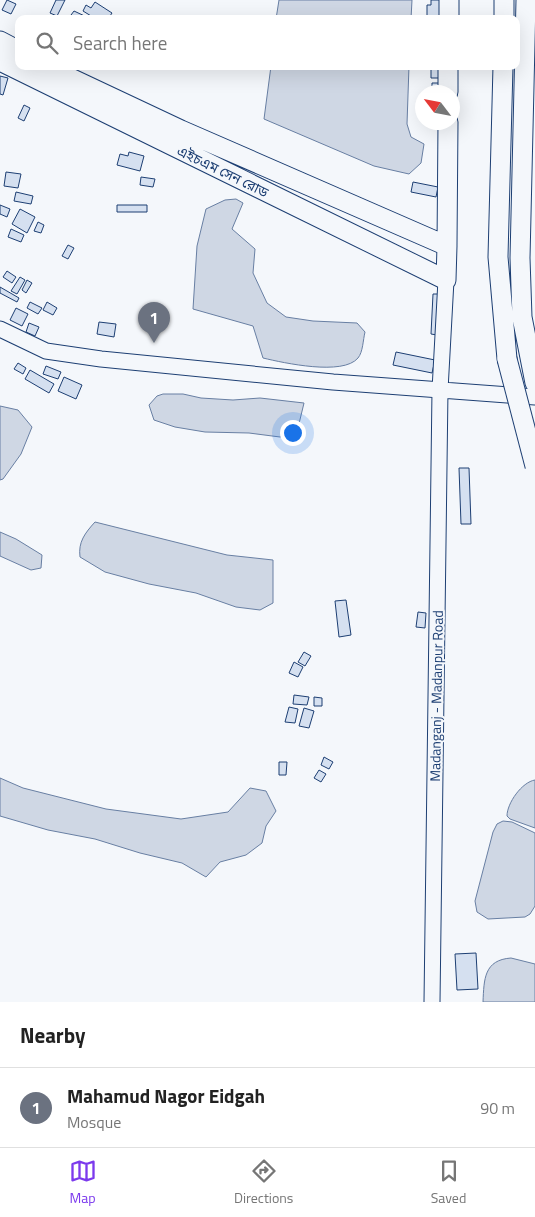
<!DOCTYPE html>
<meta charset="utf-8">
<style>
:root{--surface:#fff;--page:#f6f6f6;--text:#222;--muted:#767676;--line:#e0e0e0;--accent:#7c3aed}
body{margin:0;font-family:"Titillium Web","Noto Sans Bengali",sans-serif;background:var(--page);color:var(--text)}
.compass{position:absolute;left:415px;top:85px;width:45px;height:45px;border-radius:50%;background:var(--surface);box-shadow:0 5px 20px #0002;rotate:302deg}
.you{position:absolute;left:292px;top:432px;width:18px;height:18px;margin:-12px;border:4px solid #fff;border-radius:50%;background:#1a73e8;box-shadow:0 0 0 8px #1a73e833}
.badge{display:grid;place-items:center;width:32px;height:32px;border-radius:50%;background:var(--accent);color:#fff;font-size:16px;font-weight:700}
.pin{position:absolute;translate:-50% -41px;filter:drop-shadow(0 1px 2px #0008)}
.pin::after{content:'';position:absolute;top:26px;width:18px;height:15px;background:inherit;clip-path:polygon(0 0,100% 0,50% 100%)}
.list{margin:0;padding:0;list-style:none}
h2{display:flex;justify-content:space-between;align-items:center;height:65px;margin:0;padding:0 20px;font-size:21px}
h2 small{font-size:16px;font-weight:400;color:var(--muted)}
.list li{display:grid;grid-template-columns:32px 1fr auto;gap:15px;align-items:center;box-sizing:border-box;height:80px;padding:0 20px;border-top:1px solid var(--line)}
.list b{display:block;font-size:19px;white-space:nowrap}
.list p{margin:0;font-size:16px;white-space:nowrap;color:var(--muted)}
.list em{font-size:16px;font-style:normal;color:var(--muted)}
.icon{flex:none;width:28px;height:28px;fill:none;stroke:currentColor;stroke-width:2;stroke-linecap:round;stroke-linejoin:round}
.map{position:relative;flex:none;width:535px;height:1002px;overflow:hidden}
.search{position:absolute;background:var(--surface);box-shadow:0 5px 20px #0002;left:15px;right:15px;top:15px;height:55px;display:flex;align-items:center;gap:12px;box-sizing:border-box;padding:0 18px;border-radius:10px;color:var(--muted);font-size:19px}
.sheet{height:145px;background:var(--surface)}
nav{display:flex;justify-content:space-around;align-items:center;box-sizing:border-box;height:70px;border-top:1px solid var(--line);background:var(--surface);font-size:14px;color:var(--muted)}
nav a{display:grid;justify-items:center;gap:2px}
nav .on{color:var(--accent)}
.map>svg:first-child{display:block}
</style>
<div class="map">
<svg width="535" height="1002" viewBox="0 0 535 1002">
<rect width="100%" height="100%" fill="#f4f7fb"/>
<path fill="#cfd7e4" stroke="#687fa3" d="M279,0H412L411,19H276Z
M271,66H409L407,124L411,137L424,144L421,163L409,174L374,166L264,119Z
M236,199L243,203L232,229L255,249L253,273L267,303L286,317L313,321L357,323L365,332C363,340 363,352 358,358C343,376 284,363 263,358L253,326L193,309L197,246L206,209L225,200Z
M163,394H183L201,398L233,400L260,398L304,403L297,432L280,437L249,433L205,432L175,427L154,420L149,405L157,396Z
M0,406L18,410L32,427L21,454L3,479L0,480Z
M95,522L227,555L273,560V603L260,610L236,607L196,593L149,584L105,572L80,557C78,542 85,533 95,522Z
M0,532L16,539L42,555L41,568L31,570L0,556Z
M0,778L23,788L106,809L181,819L228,812L250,788L266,791L276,811L266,826L262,843L246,855L220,862L206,877L182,863L140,853L95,839L48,830L0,816Z
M535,780V828L510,819L507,816C507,803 522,782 535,780Z
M503,821L512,822L535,833V906L530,914L525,917L488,919L477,912L475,901L493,832L497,824Z
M511,958L535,964V1002H483C484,979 484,960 511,958Z"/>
<path fill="#d5e0f0" stroke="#1d3f73" d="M7,0L16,4L11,14L2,10Z
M56,0H65L57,16L50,13Z
M431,0H447V19H427V5H431Z
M95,2L112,13L108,19H96L83,11L86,5L91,8Z
M74,11L91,19H79L71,15Z
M431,66H446V78H431Z
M0,76L8,78L3,95L0,94Z
M432,83H445L446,92H428V90H432Z
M24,105L30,108L24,121L18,118Z
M129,152L144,156L140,171L117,165L120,154L128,156Z
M6,172L21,174L18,188L4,186Z
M141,177L155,179L153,187L140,185Z
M413,182L438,187L436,197L411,192Z
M16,192L33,196L31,204L14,201Z
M0,205L10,209L7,217L0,214Z
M117,205H147V212H117Z
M20,209L35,217L27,233L12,224Z
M38,222L44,225L41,233L34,231Z
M11,229L24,235L21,242L8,237Z
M68,245L74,248L68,259L62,256Z
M7,271L16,277L12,283L3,277Z
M20,277L25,280L17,294L11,291Z
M27,280L32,283L26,293L22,290Z
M0,287L19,298L17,302L0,293Z
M433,294H439L437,335L431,334Z
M30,302L42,308L38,314L27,308Z
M47,302L57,308L53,315L43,310Z
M16,308L28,314L22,326L10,320Z
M99,322L116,324L114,337L97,334Z
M29,323L39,327L35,336L26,332Z
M396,352L435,360L432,373L393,365Z
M18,363L26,368L23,374L14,369Z
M46,366L61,372L58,379L43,374Z
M30,370L54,384L49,393L25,379Z
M64,377L82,385L76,399L58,391Z
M459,468H469L471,524H461Z
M346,600L351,635L339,637L335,601Z
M418,612L426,613L425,628L416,627Z
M304,652L311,656L305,666L298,662Z
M294,662L303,667L298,677L289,673Z
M294,695L309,697L307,705L293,704Z
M314,697L322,698V706H314Z
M289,707L298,709L295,723L285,722Z
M304,708L314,711L309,728L299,726Z
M324,757L333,762L329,769L321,765Z
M279,762H287L286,775H279Z
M319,770L326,774L321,782L314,778Z
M476,953L478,989L457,990L455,954Z"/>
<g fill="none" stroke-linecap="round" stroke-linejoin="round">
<defs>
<path id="minor" d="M0,329L46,351L101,359L333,382L535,397
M432,1002L440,390L446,280"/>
<path id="major" d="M526,0L520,258L522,317L535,383
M449,19V0
M504,19V0
M0,41L19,51
M0,61L446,280L447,246L448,122
M45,66L181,130L447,246
M503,66L498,257L507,359
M448,92V66"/>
</defs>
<use href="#minor" stroke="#1d3f73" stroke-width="17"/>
<use href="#major" stroke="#1d3f73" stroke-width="21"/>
<use href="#minor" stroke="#f4f7fb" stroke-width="15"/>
<use href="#major" stroke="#f4f7fb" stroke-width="19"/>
<defs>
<path id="major-bridge" d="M507,359L535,466"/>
</defs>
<use href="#major-bridge" stroke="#1d3f73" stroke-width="21" stroke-linecap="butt"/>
<use href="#major-bridge" stroke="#f4f7fb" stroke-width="19"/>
</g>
<g text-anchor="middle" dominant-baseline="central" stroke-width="4" stroke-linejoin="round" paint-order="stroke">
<g font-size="14" fill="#1d3f73" stroke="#f4f7fb">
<text transform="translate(223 171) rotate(26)">এইচএম সেন রোড</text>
<text transform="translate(436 696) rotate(-89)">Madanganj - Madanpur Road</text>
</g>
</g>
</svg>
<svg class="compass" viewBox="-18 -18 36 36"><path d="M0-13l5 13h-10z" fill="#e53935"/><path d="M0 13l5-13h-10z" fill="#767676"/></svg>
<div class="you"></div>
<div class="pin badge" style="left:154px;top:343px;background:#6b7280">1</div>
<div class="search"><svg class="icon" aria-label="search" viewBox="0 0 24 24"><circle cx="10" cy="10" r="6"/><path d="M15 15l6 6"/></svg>Search here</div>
</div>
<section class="sheet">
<h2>Nearby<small></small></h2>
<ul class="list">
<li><span class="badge" style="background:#6b7280">1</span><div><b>Mahamud Nagor Eidgah</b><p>Mosque</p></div><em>90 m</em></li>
</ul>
</section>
<nav>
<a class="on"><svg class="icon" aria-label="map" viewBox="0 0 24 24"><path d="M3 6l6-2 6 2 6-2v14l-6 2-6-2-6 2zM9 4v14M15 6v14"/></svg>Map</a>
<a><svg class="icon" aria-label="directions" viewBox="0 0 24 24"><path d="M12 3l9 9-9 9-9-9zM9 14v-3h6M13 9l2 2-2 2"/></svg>Directions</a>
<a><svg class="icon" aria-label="saved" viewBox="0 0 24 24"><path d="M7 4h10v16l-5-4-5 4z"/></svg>Saved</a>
</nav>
